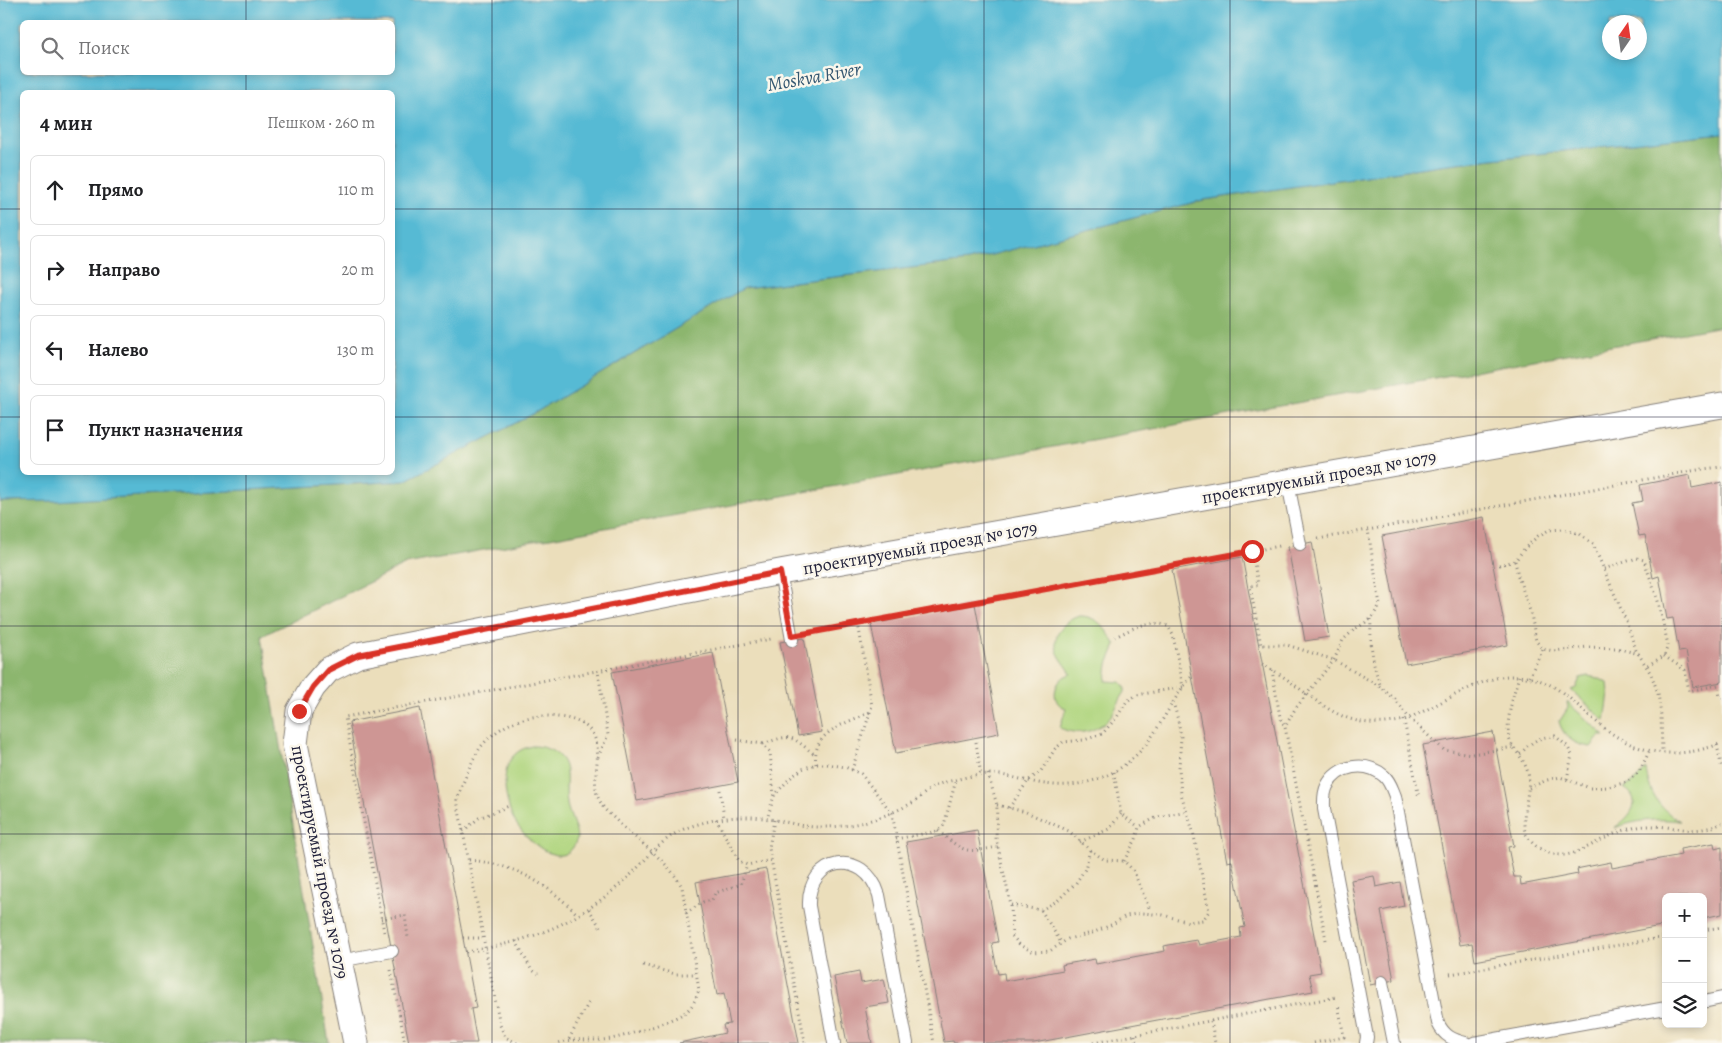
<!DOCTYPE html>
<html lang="ru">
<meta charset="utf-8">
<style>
:root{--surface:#fff;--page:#f6f6f6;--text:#202124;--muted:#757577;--line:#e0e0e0}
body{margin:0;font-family:Alegreya,serif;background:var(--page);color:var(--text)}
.controls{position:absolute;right:15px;bottom:15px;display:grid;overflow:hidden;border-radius:8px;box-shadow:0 2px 8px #0003}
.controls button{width:45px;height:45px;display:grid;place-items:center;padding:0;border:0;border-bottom:1px solid var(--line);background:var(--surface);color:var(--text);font:25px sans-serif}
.compass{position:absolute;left:1602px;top:15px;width:45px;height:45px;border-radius:50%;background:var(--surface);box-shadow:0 2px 8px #0003;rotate:13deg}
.stop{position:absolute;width:15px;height:15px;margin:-11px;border:4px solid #d93025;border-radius:50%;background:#fff}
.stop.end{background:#d93025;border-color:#fff;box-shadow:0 1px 5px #0008}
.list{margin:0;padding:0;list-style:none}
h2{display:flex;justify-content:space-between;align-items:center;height:65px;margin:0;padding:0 20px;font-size:21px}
h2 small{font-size:16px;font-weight:400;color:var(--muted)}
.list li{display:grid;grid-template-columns:32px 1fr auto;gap:15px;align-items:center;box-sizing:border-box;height:70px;margin:0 10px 10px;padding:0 10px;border:1px solid var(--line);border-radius:8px}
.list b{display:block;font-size:19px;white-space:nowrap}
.list em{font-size:16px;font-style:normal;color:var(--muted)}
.icon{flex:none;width:28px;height:28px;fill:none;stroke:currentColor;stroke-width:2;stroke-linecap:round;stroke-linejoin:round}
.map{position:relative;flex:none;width:1722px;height:1043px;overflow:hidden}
.search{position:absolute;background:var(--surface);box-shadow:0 2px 8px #0003;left:20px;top:20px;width:375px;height:55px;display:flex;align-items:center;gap:12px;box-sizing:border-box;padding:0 18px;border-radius:8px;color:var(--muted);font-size:19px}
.panel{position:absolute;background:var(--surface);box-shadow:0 2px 8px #0003;left:20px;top:90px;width:375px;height:385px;border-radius:8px}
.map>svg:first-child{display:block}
</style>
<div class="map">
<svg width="1722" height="1043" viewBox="0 0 1722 1043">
<rect width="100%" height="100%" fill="#fbf7ec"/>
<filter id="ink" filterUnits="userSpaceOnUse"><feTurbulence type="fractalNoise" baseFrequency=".02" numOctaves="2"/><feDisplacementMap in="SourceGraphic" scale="10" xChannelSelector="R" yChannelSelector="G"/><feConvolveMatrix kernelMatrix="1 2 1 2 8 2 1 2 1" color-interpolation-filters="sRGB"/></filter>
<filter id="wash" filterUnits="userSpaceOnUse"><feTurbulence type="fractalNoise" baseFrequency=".0096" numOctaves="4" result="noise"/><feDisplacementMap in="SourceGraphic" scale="20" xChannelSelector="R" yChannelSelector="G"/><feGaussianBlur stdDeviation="1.12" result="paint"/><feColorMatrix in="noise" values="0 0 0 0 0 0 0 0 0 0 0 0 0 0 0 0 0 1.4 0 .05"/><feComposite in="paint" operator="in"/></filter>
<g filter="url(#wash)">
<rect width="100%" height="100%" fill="#ebdebb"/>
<path fill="#b0d57f" stroke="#697c5d" d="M1079,616C1099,616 1106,630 1116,645L1108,664L1106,681L1121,682L1125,687V692C1120,699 1117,706 1113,713C1100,732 1079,737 1060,728L1066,708C1049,704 1053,678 1071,674C1068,667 1064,664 1060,657C1049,639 1061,622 1079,616Z
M1588,676L1598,678L1608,683L1609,694L1605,721L1571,690L1576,688L1580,678Z
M1567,702L1605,736H1600L1591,747C1575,745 1564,738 1559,722L1568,708Z
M532,746C547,746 565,754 566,772C567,783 565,793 567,804C569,815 576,826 577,838C566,877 525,840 514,820C507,805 503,788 506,771C509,757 518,749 532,746Z
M1646,769C1649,793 1659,809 1680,821C1657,818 1637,820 1614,828C1629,818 1645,801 1624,788L1636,780Z"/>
<path fill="#8cb66e" stroke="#576c54" d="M1722,133V326L406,564L262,636L329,1043H0V502L54,501L404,481L533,414L744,288L968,261L1203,200L1440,165Z"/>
<path fill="#56bad4" stroke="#3c6e88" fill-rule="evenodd" d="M0,0H1722V133L1440,165L1203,200L968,261L744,288L533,414L404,481L54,501L0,502ZM22,22H392V72H22ZM1610,22H1640V52H1610ZM22,92H392V472H22Z"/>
<g id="blocks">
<path fill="#ce9694" d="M1690,475L1692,488L1722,482V682L1693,687L1686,651L1679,652L1673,618L1667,619L1659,576L1653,578L1645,535L1639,536L1632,503L1643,501L1640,485Z
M1484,517L1508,645L1406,664L1382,536Z
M1312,542L1329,637L1305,641L1288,547Z
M1242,557L1321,972L1309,974L1313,991L1034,1043H954L953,1041L944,1042L906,842L977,830L998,942L992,943L993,949L998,974L1004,973L1005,981L1063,970L1062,965L1066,964L1095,959L1096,964L1165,951L1164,946L1190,941L1197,940L1199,945L1241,937L1240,928L1245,927L1232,861L1227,862L1172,570Z
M975,604L999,733L896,753L871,624Z
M804,638L822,732L798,736L780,642Z
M713,653L738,782L637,801L612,672Z
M420,708L476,1008L471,1009L477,1043H409L349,722Z
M1493,732L1514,846L1508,847L1514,877H1520L1521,885L1578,874L1577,869L1581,868L1611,862L1612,868L1681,855L1680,849L1714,843L1715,849L1722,847V914L1703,918V897H1666V925L1475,961L1472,943L1460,945L1423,745Z
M766,869L799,1043H679L725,1033L723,1025L730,1024L724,993L717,995L696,882Z
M1374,876L1376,887L1400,882L1404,906L1381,911L1394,980L1370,985L1351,880Z
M859,972L861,983L884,979L889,1003L865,1007L872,1043H847L834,977Z"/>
</g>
</g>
<g filter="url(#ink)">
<use href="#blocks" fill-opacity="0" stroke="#86807b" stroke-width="1"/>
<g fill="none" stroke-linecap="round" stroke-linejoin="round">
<defs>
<path id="service" d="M1288,483L1300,544
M780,572L792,640
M340,961L392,951
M1382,982L1394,1043
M1703,1002L1722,998
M834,1043L809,906C807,857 864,847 879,895L907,1043
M1366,1043L1367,1037L1324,809C1324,801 1323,794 1327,786C1337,765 1366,760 1384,776C1390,781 1392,789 1395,796L1438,1023C1444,1036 1453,1040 1466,1043
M1474,1043L1666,1008"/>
<path id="minor" d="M356,1043L295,744L299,711L313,687L328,670L358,655L780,572L1722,405"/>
</defs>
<use href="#service" stroke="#86807b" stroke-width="14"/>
<use href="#minor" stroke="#86807b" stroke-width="27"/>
<path stroke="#86807b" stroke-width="3" stroke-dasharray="1 4" stroke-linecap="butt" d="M1318,539L1703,469L1722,467
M1252,551L1258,585L1250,586L1261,645H1287L1334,660L1381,687L1395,699L1409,718L1444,750L1472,754L1514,747
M1515,561L1518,576L1531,614L1536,641L1543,649L1554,651L1588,647L1616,648L1639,654
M1499,565L1515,561L1525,548L1538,536L1549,530L1563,529L1580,534L1593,544L1626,621L1636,650L1651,674L1658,693L1661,715L1662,752
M1604,569L1637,558L1644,560L1658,601L1668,645L1664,656L1646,666
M1371,619C1370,644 1372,663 1381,687
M811,632L1280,546
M1664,656L1685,670L1689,691L1718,685L1720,697H1722
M1262,664C1314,691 1337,736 1404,720C1433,709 1480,677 1509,676C1558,675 1572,705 1607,730C1643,757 1680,759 1722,743
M1272,670L1280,717L1285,727
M1519,676C1514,692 1503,727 1511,743C1517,753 1525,761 1528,773C1532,791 1518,821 1527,836C1534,848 1549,855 1562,855C1578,855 1593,843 1608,837C1615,833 1624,830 1633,828C1659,821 1684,834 1708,828C1713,827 1718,825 1722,823
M1529,677L1543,649
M1404,720L1419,798
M737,740L763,744L770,752L774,796L767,819
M976,742L981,776
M763,744C793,733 790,736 814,754
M1717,745L1722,769
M1520,754C1532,742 1537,737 1555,736L1567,746L1572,755L1567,779
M598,757L608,735L598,671
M816,764C811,731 846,724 870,712
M852,770L872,706L858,623
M1114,772L1121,814L1139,827
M988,774L997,805L996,839L1011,905L1012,936L1021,946L1034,952L1050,951L1068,939L1092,933L1109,926L1126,916L1142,913L1163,915L1189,922L1203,920L1209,911L1193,831L1181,794L1179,768L1181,737L1178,720L1173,702
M1529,788L1547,780L1560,777L1590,788L1608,787L1627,782L1639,772L1649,752
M720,790L724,818
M774,796L790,778L802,769L816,764H827L845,767L861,774L892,813L934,1043
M997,805L1026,812L1069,831L1090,850L1105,860L1124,861L1133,870L1150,910
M1009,808L1028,781L1041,771L1055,749L1063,742L1084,740L1102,734L1117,717L1127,701L1137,695L1183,687L1173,635L1168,626C1147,619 1134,628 1115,637
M716,819L739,861L747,865L772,860
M774,820L769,848L805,1043
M463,831L479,818L509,806
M938,831C966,853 963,853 998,847
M896,839L938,831L944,825L956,780
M1080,842L1109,829L1121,814
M469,860C514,864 547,883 578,915
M1124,861L1136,839L1139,827L1157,817L1187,811
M1011,905L1041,910L1057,901L1076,883L1085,869L1090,850
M589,909L602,930
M1041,910L1062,944
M686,913L703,902L712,900L715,893L741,884L747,865
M381,919L405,915L408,938
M1703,930L1722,927
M384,932L345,717L771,639
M463,938H483
M1326,940L1285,727L1295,709L1334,660L1343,640L1355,629L1371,619L1380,605L1368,530
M516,941L531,969L538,974
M466,952C530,941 573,926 623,882C645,863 660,837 689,827C718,817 746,814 775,820C792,823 807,828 824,827C855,827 884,818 912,803C920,798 927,790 935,786C941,783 949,781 955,780C965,777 978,775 988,774C1007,774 1027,782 1045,784C1087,790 1126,773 1150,739C1165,718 1175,695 1192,676
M643,965L675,974H696
M391,970L405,1043
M1450,974L1666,937
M1211,1021L1215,1043
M1135,1035L1136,1043
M569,1039L589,1002
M517,1043L505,1037L500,1025L457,800C463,783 470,763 480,748C498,724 530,712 558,717C570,718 585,722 592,733C606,753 587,782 601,803C604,810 611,815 616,820C638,842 668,860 682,887L699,990C696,998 694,1004 688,1010C678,1020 626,1036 611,1039C593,1042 576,1037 558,1043
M1093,1043L1336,997V995
M1314,1043L1344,1037L1338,1004"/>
<use href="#service" stroke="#fff" stroke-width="12"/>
<use href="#minor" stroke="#fff" stroke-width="25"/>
</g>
</g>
<g fill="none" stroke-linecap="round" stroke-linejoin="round" filter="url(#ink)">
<path stroke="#d93025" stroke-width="6" d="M299,711L313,687L328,670L358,655L780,572L792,636L1252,551"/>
</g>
<path fill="none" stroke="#22223b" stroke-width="1" stroke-opacity="0.55" d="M246,0V22M492,0V1043M738,0V1043M984,0V1043M1230,0V1043M1476,0V1043M246,72V92M0,209H22M392,209H1722M0,417H22M392,417H1722M246,472V1043M0,626H1722M0,834H1722"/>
<g text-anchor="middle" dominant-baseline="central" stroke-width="5" stroke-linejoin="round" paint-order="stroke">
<g font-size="18" fill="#22223b" stroke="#fbf7ec">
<text transform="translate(1319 477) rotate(-10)">проектируемый проезд № 1079</text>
<text transform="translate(920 548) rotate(-10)">проектируемый проезд № 1079</text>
<text transform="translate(320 862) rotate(79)">проектируемый проезд № 1079</text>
</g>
<g font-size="19" font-style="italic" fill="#345771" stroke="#fbf7ec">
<text transform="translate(814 77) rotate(-10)">Moskva River</text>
</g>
</g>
</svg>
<div class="controls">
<button>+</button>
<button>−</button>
<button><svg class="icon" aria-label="layers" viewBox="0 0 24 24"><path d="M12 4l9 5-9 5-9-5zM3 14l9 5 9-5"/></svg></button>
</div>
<svg class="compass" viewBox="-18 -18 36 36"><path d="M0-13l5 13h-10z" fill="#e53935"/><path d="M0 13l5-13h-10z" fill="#757577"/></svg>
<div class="stop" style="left:1252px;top:551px"></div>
<div class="stop end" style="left:299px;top:711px"></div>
<div class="search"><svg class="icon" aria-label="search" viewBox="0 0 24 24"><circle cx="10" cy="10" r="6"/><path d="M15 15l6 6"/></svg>Поиск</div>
<section class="panel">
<h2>4 мин<small>Пешком · 260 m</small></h2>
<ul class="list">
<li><svg class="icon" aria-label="ahead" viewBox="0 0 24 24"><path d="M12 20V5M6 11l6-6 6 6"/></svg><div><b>Прямо</b></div><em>110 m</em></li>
<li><svg class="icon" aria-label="right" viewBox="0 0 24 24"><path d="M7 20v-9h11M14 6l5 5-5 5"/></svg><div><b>Направо</b></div><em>20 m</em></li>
<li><svg class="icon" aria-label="left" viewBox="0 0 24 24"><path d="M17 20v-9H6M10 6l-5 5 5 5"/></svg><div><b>Налево</b></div><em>130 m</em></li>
<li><svg class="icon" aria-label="arrive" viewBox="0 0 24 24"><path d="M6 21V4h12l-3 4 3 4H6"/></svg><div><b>Пункт назначения</b></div></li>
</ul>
</section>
</div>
